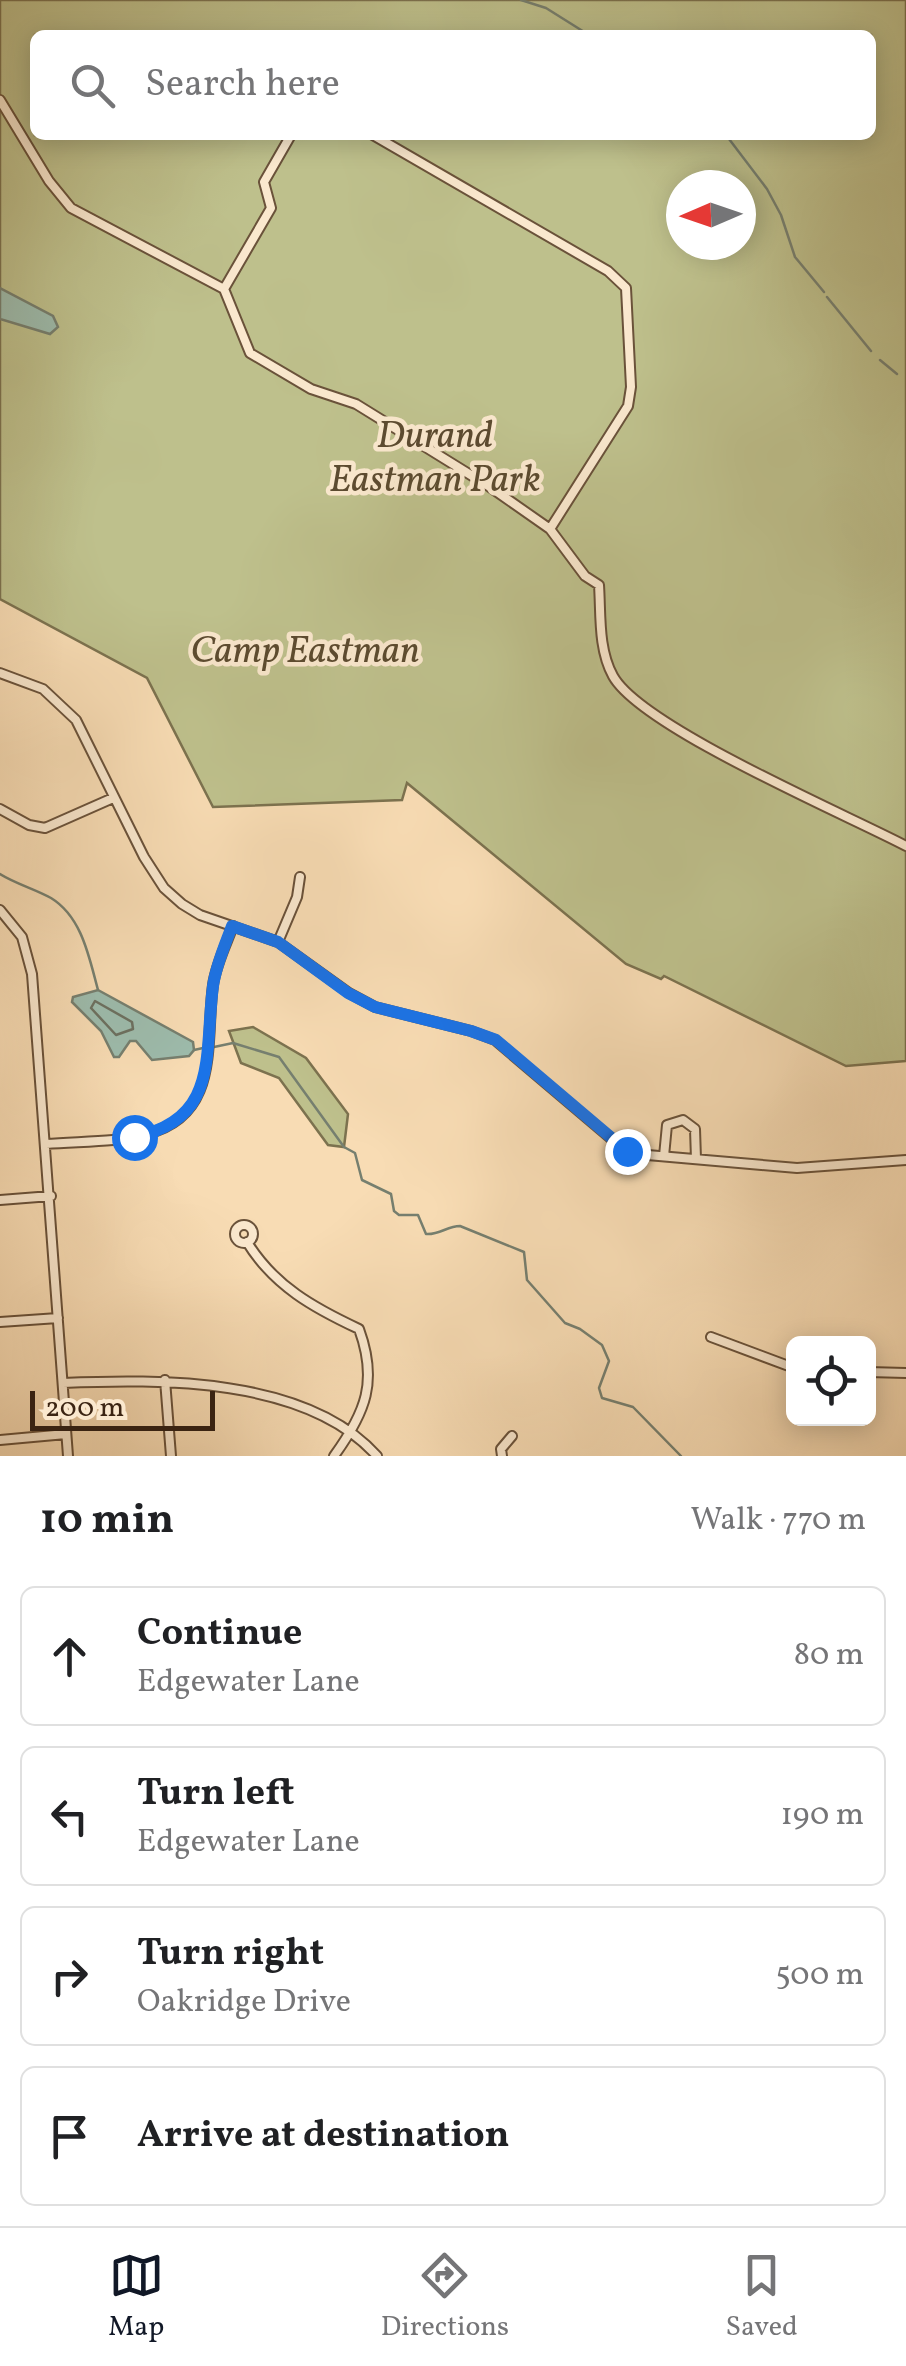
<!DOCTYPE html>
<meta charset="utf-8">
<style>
:root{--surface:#fff;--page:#f2f2f2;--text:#202124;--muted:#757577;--line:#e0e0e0;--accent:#111827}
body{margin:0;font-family:Vollkorn,serif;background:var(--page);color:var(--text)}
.controls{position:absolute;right:30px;bottom:30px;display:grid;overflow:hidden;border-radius:15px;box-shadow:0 5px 25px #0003}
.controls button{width:90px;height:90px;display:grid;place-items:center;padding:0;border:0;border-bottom:2px solid var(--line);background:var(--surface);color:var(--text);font:50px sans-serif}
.compass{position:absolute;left:666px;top:170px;width:90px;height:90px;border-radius:50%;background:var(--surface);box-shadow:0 5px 25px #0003;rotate:268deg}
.scale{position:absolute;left:30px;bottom:25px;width:185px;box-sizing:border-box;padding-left:10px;border:5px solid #3b2412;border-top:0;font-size:28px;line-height:35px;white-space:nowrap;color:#3b2412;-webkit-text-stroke:8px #fae8ce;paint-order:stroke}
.stop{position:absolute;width:30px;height:30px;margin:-22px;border:8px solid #1a73e8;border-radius:50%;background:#fff}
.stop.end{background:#1a73e8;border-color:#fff;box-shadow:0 2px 10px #0008}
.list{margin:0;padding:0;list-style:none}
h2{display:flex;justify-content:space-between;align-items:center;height:130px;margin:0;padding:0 40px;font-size:42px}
h2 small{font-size:32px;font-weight:400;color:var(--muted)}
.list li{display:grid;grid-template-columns:65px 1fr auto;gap:30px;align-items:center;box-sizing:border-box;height:140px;margin:0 20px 20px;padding:0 20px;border:2px solid var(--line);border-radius:15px}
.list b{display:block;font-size:38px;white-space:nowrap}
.list p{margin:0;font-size:32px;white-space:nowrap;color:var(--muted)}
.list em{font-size:32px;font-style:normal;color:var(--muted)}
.icon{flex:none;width:55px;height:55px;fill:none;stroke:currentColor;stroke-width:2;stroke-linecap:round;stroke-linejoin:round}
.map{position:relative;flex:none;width:906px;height:1456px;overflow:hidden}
.search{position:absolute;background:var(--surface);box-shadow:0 5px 25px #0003;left:30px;right:30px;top:30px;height:110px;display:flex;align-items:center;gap:25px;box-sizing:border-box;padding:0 35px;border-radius:15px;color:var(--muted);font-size:38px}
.sheet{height:770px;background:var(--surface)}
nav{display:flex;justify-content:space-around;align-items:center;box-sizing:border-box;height:140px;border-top:2px solid var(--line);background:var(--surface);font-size:28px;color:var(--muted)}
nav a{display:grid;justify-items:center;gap:5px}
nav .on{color:var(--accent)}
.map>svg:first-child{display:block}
</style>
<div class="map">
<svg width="906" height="1456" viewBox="0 0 906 1456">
<rect width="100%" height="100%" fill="#f8dcb4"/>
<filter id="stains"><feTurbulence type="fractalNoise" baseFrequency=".002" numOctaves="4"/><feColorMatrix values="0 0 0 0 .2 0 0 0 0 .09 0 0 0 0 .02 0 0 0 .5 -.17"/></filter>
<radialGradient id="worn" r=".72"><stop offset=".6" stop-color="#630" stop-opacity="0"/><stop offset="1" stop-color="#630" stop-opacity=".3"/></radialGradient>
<path fill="#bec08c" stroke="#7c724f" stroke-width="2.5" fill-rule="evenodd" d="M0,0H906V1061L846,1066L664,976L661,979L626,964L407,783L402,800L213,807L147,678L0,599ZM35,35H871V135H35ZM681,185H741V245H681Z
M253,1027L306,1058L348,1114L344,1147L328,1145L279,1078L241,1063L229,1031Z"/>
<path fill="#9dbcad" stroke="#767f6f" stroke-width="2.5" d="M0,288L53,316L58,327L50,334L0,319Z
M98,990L193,1042L194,1050L189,1056L152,1060L136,1041H130L119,1057H114L101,1031L72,1002L73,997Z"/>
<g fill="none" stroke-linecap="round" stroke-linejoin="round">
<path stroke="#6c7060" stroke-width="2.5" d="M95,1001L132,1022L133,1029L116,1035L91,1008Z"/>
<path stroke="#767f6f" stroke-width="2.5" d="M521,0L546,8L589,35
M726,135L767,189L781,215L795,257L824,292
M827,297L871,351
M880,360L897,374
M0,874C16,884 35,889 51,898C82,917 89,957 98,990
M214,1047L233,1043L279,1057L344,1147L355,1153L362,1180L391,1194L394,1211L399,1215H418L426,1234C440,1235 447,1226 460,1226L524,1252L527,1280L565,1323L580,1329L602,1345L609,1361L599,1388L602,1398L633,1407L681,1456
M194,1050L203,1048"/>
<defs>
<path id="minor" d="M0,100L49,181L71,208L224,289L250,353L311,389L356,404L490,487L550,529L585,576L599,585C601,614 598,649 613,676C641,727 845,814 906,846
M373,135L608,271L626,288L631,387L628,406L550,529
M224,289L271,208L264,182L291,135
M0,673L43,689L76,720L144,857L164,888L182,904L200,915L278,942L349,993L375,1007L471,1031L495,1040L621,1147L636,1154L797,1168L906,1160
M0,809L29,825L45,828L113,798
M0,910L22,937L32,974L68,1456
M278,942L297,897L300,877
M46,1144C79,1141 115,1143 147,1134C221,1115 205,1043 213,985C216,964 226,945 233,926
M664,1156L667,1125L683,1120L695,1129L696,1159
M0,1200L51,1196
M235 1234a9 9 0 1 1 18 0a9 9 0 1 1-18 0Z
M247,1242C274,1286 314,1308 359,1329C378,1381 366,1412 334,1456
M0,1322L58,1318
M711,1337L794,1368
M868,1372L906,1373
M165,1380L171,1456
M63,1383C159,1379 307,1377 377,1456
M0,1440L66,1434
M502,1456L501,1449L512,1436"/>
</defs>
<use href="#minor" stroke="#6a523a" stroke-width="12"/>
<use href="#minor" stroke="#fae8ce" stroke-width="8"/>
</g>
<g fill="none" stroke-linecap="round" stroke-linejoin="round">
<path stroke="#1a73e8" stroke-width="12" d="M134,1137C220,1120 204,1054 213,986C216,965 225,945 232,926L278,942L348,993L375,1007L471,1031L496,1040L627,1151"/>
</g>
<g text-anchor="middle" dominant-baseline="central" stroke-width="9" stroke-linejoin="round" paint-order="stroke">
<g font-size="38" font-style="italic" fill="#5c4b30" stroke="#fae8ce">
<text x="435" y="437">Durand<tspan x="435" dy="44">Eastman Park</tspan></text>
<text x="305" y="652">Camp Eastman</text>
</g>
</g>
<rect width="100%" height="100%" filter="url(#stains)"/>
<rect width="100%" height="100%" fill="url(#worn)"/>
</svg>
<div class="controls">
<button><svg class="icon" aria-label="locate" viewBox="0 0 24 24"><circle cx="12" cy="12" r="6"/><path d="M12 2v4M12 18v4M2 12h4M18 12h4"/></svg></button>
</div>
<svg class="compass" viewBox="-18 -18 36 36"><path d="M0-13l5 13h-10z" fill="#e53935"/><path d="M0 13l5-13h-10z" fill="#757577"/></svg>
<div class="scale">200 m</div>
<div class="stop" style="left:134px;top:1137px"></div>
<div class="stop end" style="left:627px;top:1151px"></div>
<div class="search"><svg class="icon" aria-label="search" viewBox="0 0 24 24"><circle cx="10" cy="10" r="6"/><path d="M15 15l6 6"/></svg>Search here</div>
</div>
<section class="sheet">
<h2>10 min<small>Walk · 770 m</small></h2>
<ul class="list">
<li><svg class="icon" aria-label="ahead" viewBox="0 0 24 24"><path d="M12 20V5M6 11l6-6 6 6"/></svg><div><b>Continue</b><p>Edgewater Lane</p></div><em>80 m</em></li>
<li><svg class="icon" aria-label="left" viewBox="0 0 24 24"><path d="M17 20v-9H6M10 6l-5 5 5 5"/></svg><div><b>Turn left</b><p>Edgewater Lane</p></div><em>190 m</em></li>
<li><svg class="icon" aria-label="right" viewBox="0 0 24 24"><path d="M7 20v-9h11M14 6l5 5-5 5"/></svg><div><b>Turn right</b><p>Oakridge Drive</p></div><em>500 m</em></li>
<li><svg class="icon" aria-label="arrive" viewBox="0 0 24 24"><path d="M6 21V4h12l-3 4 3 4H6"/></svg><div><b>Arrive at destination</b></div></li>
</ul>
</section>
<nav>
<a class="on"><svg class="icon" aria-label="map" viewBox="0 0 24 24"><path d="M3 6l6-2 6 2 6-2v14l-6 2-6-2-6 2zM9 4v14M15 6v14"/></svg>Map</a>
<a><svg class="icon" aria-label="directions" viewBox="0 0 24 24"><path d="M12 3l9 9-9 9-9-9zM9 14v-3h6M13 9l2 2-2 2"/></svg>Directions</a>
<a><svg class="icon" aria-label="saved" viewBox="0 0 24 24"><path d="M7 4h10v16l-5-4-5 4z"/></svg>Saved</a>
</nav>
